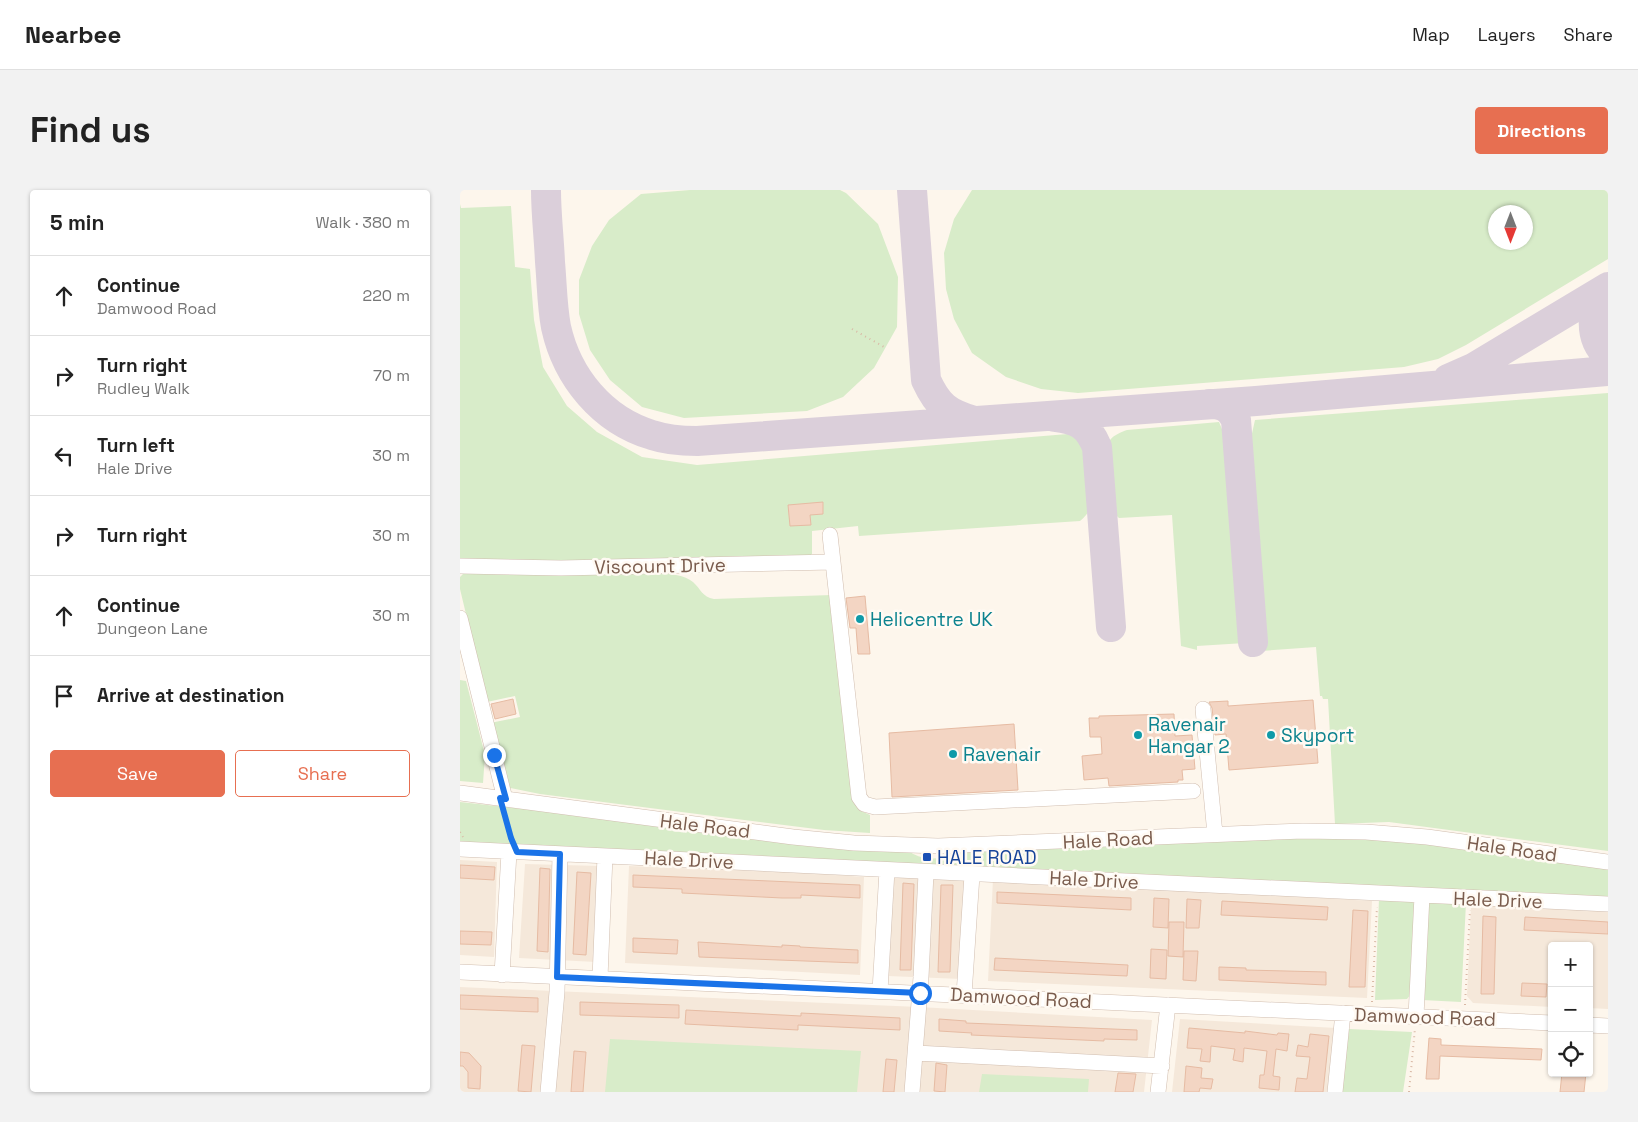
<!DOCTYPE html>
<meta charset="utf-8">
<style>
:root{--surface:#fff;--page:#f2f2f2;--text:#222;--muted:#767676;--line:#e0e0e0;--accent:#e76f51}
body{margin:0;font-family:"Space Grotesk",sans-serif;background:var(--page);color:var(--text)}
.controls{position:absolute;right:15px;bottom:15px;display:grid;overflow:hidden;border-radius:5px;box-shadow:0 1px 4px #0004}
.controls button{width:45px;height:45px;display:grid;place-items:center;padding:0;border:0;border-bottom:1px solid var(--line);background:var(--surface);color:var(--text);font:25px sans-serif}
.compass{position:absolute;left:1028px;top:15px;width:45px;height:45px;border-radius:50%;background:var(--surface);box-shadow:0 1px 4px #0004;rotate:180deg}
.stop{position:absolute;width:15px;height:15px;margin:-11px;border:4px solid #1a73e8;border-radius:50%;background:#fff}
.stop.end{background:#1a73e8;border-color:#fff;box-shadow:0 1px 5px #0008}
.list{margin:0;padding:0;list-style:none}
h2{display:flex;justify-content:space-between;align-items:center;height:65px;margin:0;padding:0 20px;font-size:21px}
h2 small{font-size:16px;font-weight:400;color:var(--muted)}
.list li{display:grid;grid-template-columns:32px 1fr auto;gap:15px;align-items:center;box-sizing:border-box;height:80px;padding:0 20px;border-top:1px solid var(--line)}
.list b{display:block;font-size:19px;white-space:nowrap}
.list p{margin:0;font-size:16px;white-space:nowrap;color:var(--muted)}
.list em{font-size:16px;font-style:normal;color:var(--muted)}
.actions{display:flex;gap:10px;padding:15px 20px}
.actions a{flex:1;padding:11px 0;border:1px solid var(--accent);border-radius:5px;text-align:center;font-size:18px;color:var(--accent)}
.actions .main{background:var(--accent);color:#fff}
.icon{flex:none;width:28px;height:28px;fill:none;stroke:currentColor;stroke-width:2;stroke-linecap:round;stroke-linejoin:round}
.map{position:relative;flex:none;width:1148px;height:902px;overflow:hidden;border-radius:5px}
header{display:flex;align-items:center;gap:30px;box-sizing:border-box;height:70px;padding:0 25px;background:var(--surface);border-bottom:1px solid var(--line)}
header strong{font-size:24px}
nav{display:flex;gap:28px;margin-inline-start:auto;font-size:18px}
.intro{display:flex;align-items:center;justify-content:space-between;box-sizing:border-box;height:120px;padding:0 30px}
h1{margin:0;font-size:35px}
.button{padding:12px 22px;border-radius:5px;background:var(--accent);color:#fff;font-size:18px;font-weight:700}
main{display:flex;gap:30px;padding:0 30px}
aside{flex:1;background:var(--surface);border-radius:5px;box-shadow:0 1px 4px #0004}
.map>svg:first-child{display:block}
</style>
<header>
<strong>Nearbee</strong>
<nav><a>Map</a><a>Layers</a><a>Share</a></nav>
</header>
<div class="intro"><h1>Find us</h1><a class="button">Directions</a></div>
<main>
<aside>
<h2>5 min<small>Walk · 380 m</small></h2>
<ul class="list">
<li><svg class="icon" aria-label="ahead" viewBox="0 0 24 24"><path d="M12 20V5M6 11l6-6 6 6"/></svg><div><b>Continue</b><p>Damwood Road</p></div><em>220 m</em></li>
<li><svg class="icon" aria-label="right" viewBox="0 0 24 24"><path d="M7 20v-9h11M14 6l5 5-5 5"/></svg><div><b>Turn right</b><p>Rudley Walk</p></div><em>70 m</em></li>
<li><svg class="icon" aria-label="left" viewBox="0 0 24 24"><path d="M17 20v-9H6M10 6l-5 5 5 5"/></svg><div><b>Turn left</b><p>Hale Drive</p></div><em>30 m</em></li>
<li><svg class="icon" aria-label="right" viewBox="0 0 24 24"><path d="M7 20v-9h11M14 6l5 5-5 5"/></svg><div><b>Turn right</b></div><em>30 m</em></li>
<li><svg class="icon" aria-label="ahead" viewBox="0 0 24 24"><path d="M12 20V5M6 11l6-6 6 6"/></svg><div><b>Continue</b><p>Dungeon Lane</p></div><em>30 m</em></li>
<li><svg class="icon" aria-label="arrive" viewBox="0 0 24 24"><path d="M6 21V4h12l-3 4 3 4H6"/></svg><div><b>Arrive at destination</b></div></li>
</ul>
<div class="actions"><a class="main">Save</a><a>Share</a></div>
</aside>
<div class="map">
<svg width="1148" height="902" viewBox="0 0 1148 902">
<rect width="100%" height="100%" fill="#fdf6ec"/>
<path fill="#f5e8da" d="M0,670L37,672L34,767L0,765Z
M65,674L140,676L136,772L59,768Z
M169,676L351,683L404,687L400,785L165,773Z
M432,686L506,690L501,789L428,786Z
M533,689L912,711L907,808L528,791Z
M1016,713L1148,721V819L1129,818V756H1092V817L1013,813L1007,806L1011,717Z
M0,797L459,817L692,830L684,902H0Z
M720,829L876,838L869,902H712Z"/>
<path fill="#d8ecc9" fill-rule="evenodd" d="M230,0H380L386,3L418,34L438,87L437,137L414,178L383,207L347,221L224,228L182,217L150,190L130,160L119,124V90L132,56L149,30L181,4Z
M512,0H1148V69L1006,155L978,169L944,177L618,203L581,199L546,187L512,163L494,129L486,99L484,63L494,29ZM1036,22H1066V52H1036Z
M0,14L1,18L51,16L55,77L70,79L74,130L83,177L107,216L137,242L182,267L237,275L608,244C615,248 621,250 626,258C632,268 634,300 632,312C631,320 626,326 620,331L399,346L398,336L352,341V364L346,369L100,373L0,370Z
M1148,203V661L929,632L875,634L868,509H863L862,506H860L856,457L801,461L789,283L791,248L795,230Z
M759,232L767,251L771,276L785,453L737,456V460L721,456L712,325L659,328C648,320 642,262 650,250C654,245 661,242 667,240Z
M7,380L199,382C210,384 225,385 233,392C241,399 242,407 254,409L372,405L396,615L399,620L410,625V643L364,640L80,604L46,597L30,533L60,527L55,506L27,512L0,399V387Z
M0,490L6,491L25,565L23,593L0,591Z
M0,612L450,662C469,674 489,667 509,660L846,645L913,648L1148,676V708L0,654Z
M919,709L951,710L956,716L951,804L947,809L915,810Z
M973,711L1006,713L1001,812L962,810L966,715Z
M889,839L952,842L943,902H882Z
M150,849L401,861L397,902H145Z
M522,884L629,889L628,902H519Z"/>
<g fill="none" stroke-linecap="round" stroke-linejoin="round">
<path stroke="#dbcfda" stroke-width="30" d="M86,0C86,24 89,48 90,72C92,94 92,116 96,137C107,187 142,230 192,245C207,250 222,251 237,251L796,211L1148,181
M452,0L466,190C478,216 487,223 514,231
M1148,98C1130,116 1128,148 1148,166
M988,189L1013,178L1148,97
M749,214C762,214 770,217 776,230L793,452
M595,227C618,230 628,235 637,257L651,437"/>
</g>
<path fill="#f3d5c3" stroke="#e6bba3" d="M363,312V324L350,325L351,335L330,336L328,315Z
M405,406L410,464H398L396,438H390L386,408Z
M53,509L56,524L35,529L31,514Z
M853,510L858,573L769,580L766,544L755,545L752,518L749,512L768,511V516Z
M714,524L715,546L732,545L735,579L722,580L723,590H718V592L649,596L648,588L624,590L622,566L642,564L641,547H630L629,528H639V526Z
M554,534L558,600L432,607L429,543Z
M0,675L35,677L34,690L0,688Z
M80,678L90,679L88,762L77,761Z
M117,682L131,683L126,765L113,764Z
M173,685L400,695V708L341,705V708H322L222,703V699L173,697Z
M443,693L454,694L451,780H440Z
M481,695H493L490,782H478Z
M537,702L671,708V720L537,713Z
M694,708L709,709L708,738L693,737Z
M727,709L741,710L739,738H726Z
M762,711L868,717L867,730L761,725Z
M893,720L908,721L905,797H889Z
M1023,726L1036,727L1034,804H1021Z
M1065,727L1148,732V744L1064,740Z
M709,732H724L723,767L708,766Z
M0,741L32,742L31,755L0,754Z
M173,748L218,750L217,764L173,762Z
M238,752L322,757V755L340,756V757L398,760V773L239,767Z
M691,759L707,760L706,789L690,788Z
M724,761H738L736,791L723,790Z
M535,768L668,775L667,786L534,780Z
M759,777L786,778V780L866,782V795L759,790Z
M1062,793L1087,794L1086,807L1061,806Z
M0,805L78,808V822L0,819Z
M120,812L219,815V828L120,825Z
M226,820L341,826V823L440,828V840L338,835V840L225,834Z
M479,829L506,831V833L677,840V850L644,849V851L511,845L512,843L479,841Z
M729,838L785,843V841L817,845L818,843L829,844L827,861L816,859L813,886L820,887L819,900L799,898L800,885H804L807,861L784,858L783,872L773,870L775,859L751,856L750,872L740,871L742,859L727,858Z
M850,844L869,846L863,902H835L837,888L847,889L850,867L836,866L838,855L848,857Z
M969,848L981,849V855L1082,859L1081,870L980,866L979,889H966Z
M62,855L75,856L71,902L58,901Z
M114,861L126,862L123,902H111Z
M0,862L9,863L21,876L20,899L8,898V882L3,876H0Z
M426,869L437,870L434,902H423Z
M476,873L487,875L485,902L474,901Z
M726,876L742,878L741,888L753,889L751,899L740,898L739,902H724Z
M658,883L676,884L673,902H655Z
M1102,883H1126L1124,902H1100Z"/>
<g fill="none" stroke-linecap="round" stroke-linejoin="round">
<defs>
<path id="minor" d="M370,345L399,607L404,614L415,617L733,601
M0,376L101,378L373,372
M0,428L45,609
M743,519L755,644
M0,603L333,647L394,653L478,656L843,641L906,642L967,647L1148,672
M0,659L1148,714
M0,782L1092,833
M42,785L49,662
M140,788L145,666
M420,801L427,680
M504,805L512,685
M956,826L962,706
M1129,835L1148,836
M456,863L702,876
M88,902L97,802L100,664
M452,902L461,787L466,683
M698,902L708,815
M875,902L883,823"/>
</defs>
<use href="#minor" stroke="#d1beb0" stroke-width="16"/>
<path stroke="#d9b8a5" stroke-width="2" stroke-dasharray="1 4" stroke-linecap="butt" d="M392,139L426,158
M44,623L52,649
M0,642L3,647
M912,812L917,717
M1005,815L1010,720
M949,902L955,838"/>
<use href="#minor" stroke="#fff" stroke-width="15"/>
</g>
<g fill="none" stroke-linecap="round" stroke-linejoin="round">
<path stroke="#1a73e8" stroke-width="6" d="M34,565L46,609L40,608L51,648L57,662L100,664L97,787L460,803"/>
</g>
<g fill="#0f9aa8" stroke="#fffaf3" stroke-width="2">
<circle cx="400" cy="429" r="5"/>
<circle cx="678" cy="545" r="5"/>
<circle cx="811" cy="545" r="5"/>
<circle cx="493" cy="564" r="5"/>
</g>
<rect fill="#1a4fb4" stroke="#fffaf3" stroke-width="2" x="462" y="662" width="10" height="10" rx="2.5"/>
<g text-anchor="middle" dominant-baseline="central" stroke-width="5" stroke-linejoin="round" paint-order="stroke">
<g font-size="19" fill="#7a5c4d" stroke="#fffaf3">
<text transform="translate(200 376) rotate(-1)">Viscount Drive</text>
<text transform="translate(245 636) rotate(7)">Hale Road</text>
<text transform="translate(648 650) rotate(-3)">Hale Road</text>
<text transform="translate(1052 659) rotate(8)">Hale Road</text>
<text transform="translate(229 670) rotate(3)">Hale Drive</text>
<text transform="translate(634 690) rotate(3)">Hale Drive</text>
<text transform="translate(1038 710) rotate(2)">Hale Drive</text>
<text transform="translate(561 808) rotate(3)">Damwood Road</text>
<text transform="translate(965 827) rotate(2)">Damwood Road</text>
</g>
<g font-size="19" fill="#0d838f" stroke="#fffaf3" text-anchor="start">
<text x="410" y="429">Helicentre UK</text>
<text x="688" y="534">Ravenair<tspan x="688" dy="22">Hangar 2</tspan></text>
<text x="821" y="545">Skyport</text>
<text x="503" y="564">Ravenair</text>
</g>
<g font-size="19" fill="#164399" stroke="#fffaf3" text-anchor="start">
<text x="477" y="667">HALE ROAD</text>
</g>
</g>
</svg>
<div class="controls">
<button>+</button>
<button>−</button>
<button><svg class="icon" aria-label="locate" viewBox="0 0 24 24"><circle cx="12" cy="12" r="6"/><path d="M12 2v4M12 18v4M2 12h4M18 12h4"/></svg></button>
</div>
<svg class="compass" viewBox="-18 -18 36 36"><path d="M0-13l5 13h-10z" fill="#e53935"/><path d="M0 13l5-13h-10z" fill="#767676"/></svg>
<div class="stop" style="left:460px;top:803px"></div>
<div class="stop end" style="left:34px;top:565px"></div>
</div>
</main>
